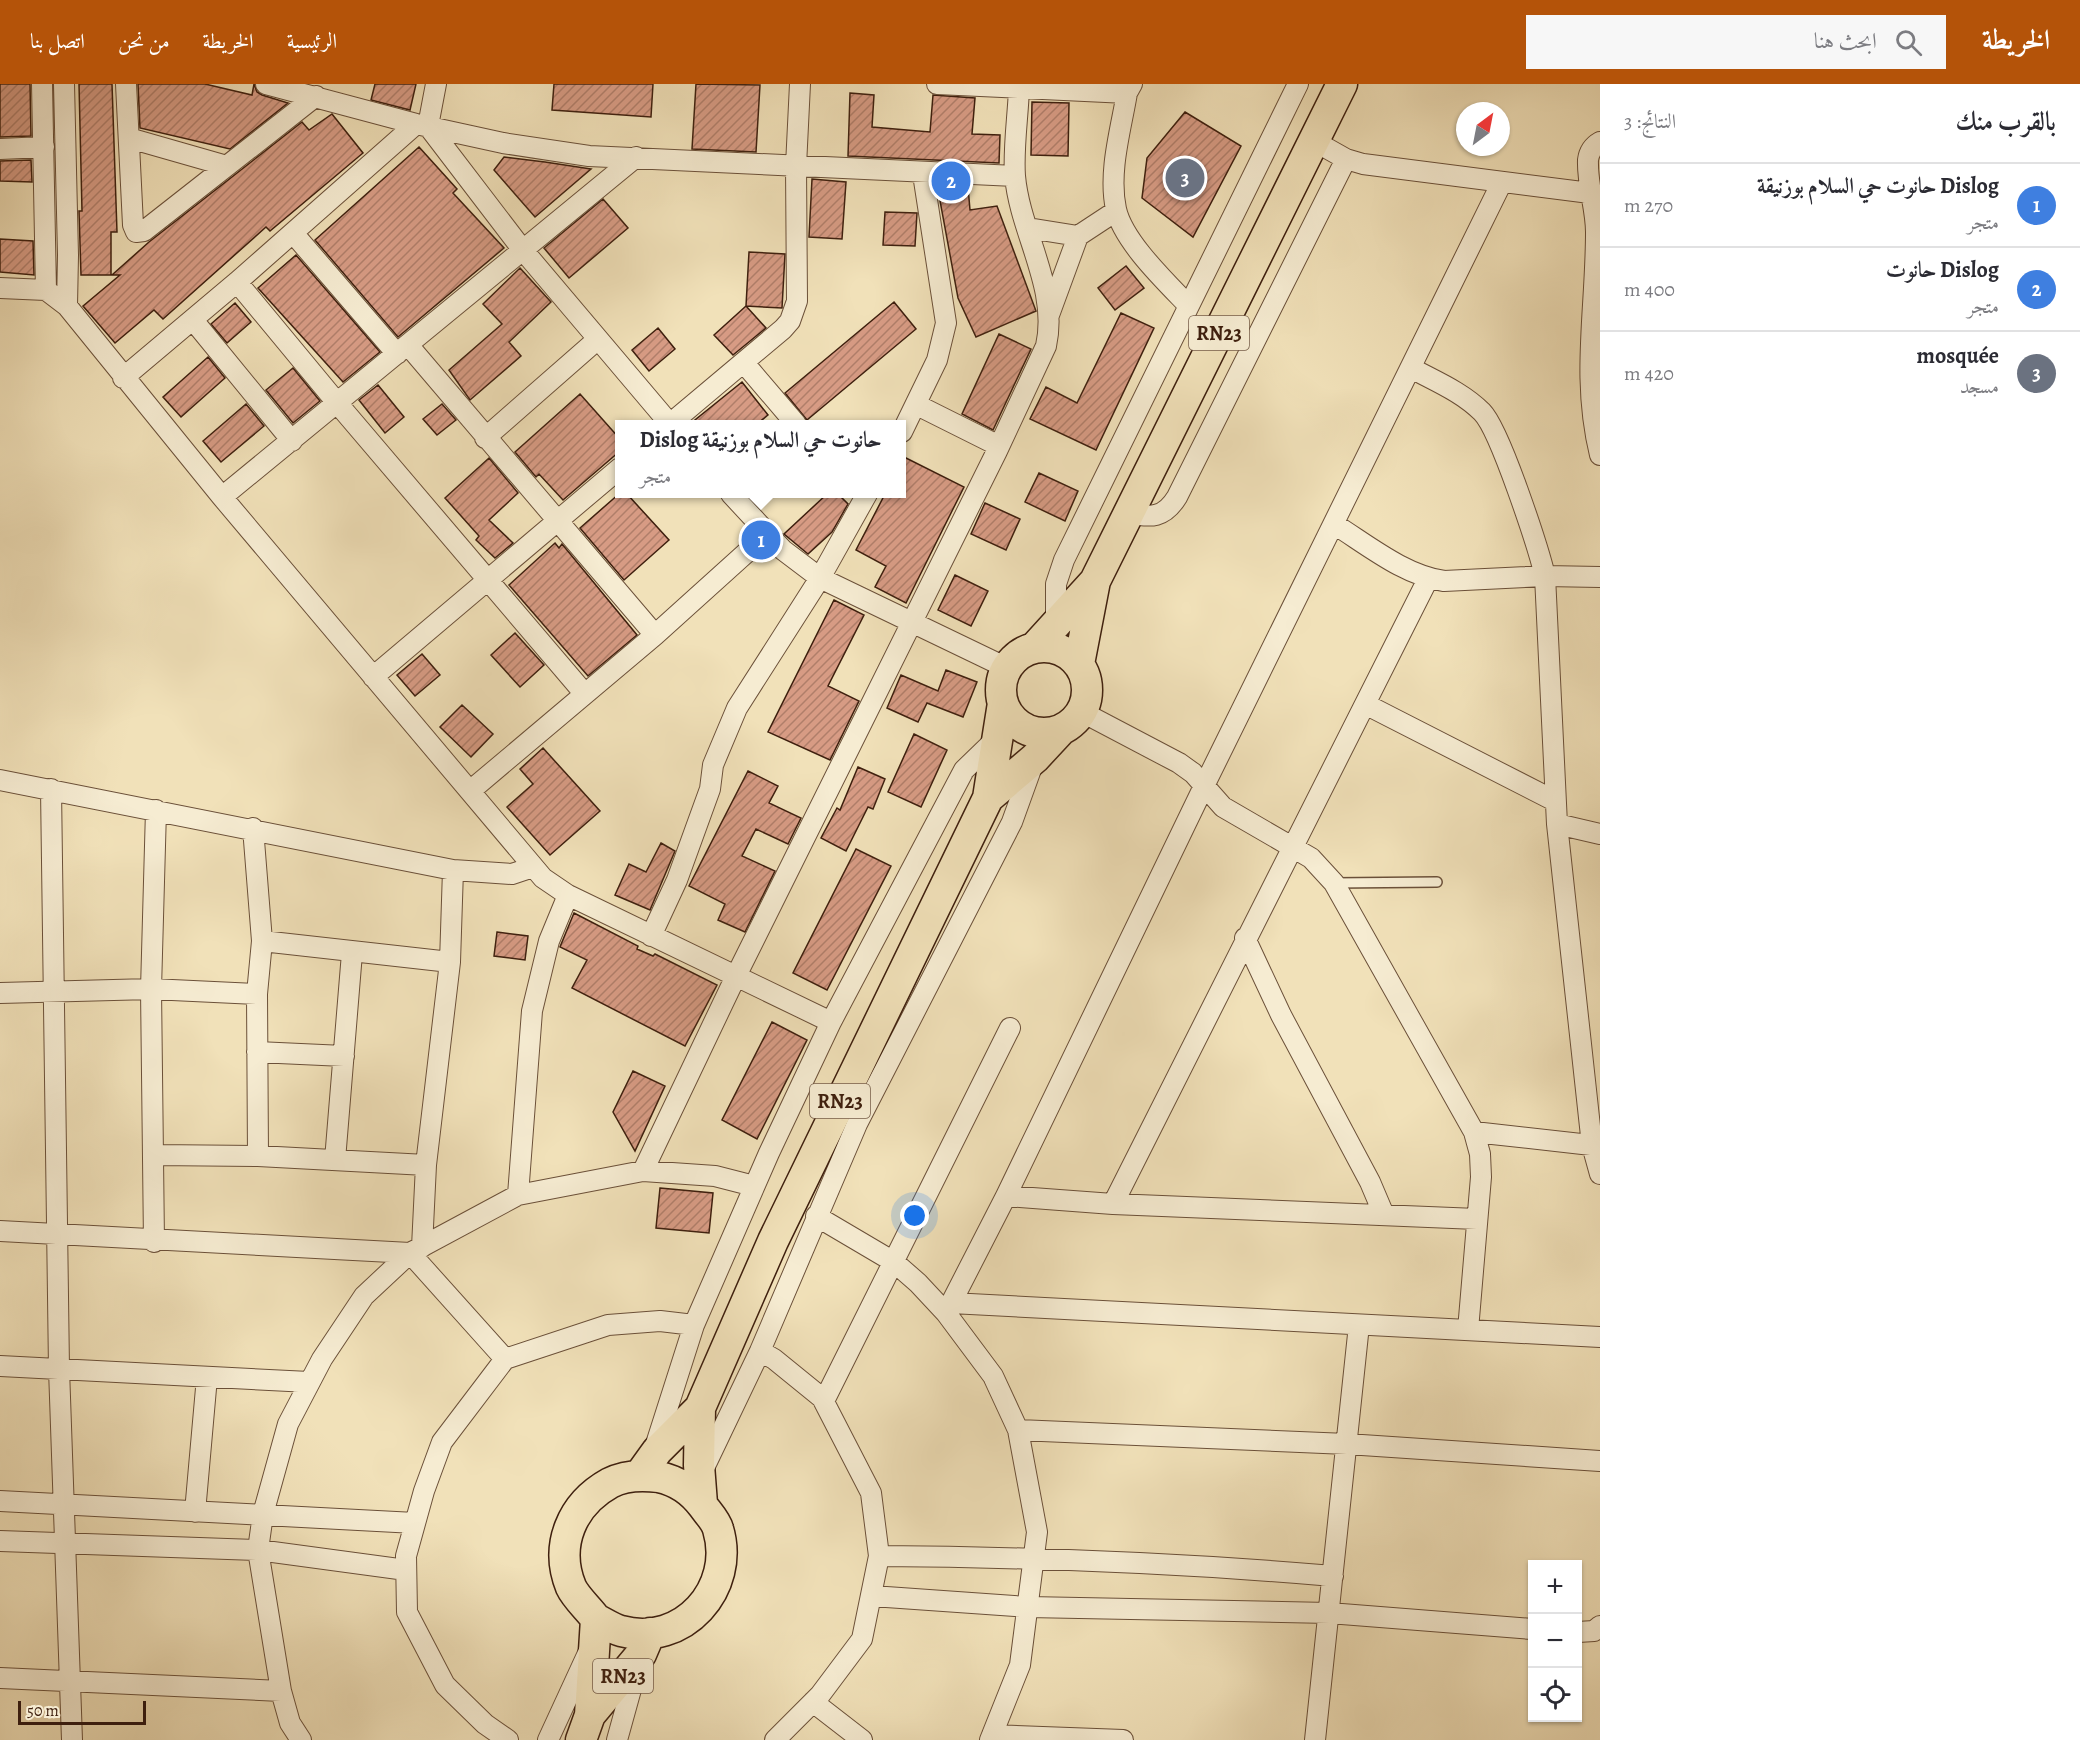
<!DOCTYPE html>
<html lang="ar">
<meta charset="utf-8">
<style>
:root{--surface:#fff;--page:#f7f7f7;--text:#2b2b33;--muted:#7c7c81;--line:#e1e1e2;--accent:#b45309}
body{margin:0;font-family:Alegreya,Amiri,serif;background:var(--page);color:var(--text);direction:rtl}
.controls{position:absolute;right:18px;bottom:18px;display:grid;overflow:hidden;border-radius:0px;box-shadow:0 2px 4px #0004}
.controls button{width:54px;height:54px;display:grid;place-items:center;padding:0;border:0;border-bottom:2px solid var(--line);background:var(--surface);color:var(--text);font:30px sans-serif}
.compass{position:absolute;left:1456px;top:18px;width:54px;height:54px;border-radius:50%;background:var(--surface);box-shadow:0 2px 4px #0004;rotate:32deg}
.scale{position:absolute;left:18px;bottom:15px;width:128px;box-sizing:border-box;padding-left:6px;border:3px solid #3e1f0e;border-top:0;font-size:16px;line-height:21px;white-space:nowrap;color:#3e1f0e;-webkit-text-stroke:4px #f6ecd2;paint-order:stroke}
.you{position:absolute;left:915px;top:1132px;width:21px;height:21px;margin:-15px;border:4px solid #fff;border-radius:50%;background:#1a73e8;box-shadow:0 0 0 9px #1a73e833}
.badge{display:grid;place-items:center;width:39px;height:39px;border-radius:50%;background:var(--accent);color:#fff;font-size:20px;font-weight:700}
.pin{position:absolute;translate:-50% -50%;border:3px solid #fff;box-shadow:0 2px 6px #0006}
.popup{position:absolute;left:615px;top:336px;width:291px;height:78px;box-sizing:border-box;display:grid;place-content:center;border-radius:0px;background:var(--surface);filter:drop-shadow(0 2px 4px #0005);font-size:20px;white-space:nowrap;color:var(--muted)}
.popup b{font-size:22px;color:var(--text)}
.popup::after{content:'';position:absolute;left:50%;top:100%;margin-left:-12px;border:12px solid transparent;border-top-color:var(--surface)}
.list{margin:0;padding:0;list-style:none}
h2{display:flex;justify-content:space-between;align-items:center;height:78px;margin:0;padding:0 24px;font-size:26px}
h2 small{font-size:20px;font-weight:400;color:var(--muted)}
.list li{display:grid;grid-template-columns:39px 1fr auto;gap:18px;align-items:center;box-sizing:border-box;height:84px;padding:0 24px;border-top:2px solid var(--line)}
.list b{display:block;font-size:22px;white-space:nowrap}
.list p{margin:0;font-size:20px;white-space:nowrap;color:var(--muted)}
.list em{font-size:20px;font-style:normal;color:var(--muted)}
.icon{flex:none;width:33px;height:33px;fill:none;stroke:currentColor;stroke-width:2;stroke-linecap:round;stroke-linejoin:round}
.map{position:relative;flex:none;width:1600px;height:1656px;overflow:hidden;direction:ltr}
header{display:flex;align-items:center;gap:36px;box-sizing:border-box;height:84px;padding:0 30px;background:var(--accent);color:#fff}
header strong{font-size:28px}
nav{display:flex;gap:33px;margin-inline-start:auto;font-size:21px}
.search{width:420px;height:54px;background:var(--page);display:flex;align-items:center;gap:15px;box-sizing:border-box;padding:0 21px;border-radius:0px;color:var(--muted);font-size:22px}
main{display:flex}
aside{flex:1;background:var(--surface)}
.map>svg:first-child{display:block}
</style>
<header>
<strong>الخريطة</strong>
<div class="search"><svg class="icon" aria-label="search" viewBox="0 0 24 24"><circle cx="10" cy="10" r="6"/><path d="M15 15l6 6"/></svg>ابحث هنا</div>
<nav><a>الرئيسية</a><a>الخريطة</a><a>من نحن</a><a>اتصل بنا</a></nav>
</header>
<main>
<aside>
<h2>بالقرب منك<small>النتائج: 3</small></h2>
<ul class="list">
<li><span class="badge" style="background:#3f7fe0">1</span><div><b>Dislog حانوت حي السلام بوزنيقة</b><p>متجر</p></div><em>270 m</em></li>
<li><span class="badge" style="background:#3f7fe0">2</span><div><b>Dislog حانوت</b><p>متجر</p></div><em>400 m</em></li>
<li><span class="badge" style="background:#6b7280">3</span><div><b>mosquée</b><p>مسجد</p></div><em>420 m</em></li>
</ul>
</aside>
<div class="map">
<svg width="1600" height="1656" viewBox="0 0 1600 1656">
<defs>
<pattern id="building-hatch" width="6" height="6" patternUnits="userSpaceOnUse" patternTransform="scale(1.5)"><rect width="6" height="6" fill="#d79b84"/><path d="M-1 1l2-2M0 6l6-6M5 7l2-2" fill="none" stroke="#b07e6a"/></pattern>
</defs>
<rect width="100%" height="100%" fill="#f1e1b9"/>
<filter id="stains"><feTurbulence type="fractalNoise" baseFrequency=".00333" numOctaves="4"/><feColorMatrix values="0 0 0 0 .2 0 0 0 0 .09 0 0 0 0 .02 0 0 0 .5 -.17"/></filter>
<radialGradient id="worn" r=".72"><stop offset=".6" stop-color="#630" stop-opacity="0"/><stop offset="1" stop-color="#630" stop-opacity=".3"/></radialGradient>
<path fill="url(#building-hatch)" stroke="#3e1f0e" stroke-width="1.5" d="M0,0H30L31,52L0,53Z
M79,0H112L117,148H111V191H81L79,127H82Z
M138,0H205L252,11L254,0L257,8L262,11L288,19L230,65L140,44Z
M375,0H416L410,26L371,16Z
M554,0H653L651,33L552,26Z
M696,0L760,1L756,68L692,65Z
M850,9L874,11L872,43L930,48L933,11L975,14L972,50L1000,51L999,79L848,72Z
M1032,18L1069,19L1068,72L1031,71Z
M1185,28L1241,62L1193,153L1142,114L1147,74Z
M332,30L363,69L270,147L266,143L163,235L154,226L115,259L83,222L120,191H112L149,158L302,38L309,46Z
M419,63L457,105L453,109L504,164L398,253L315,156Z
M504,73L545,78L591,85L535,133L494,86Z
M31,76L32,98L0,97V77Z
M812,95L846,98L842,155L809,153Z
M968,103L970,126L997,122L1036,227L976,253L958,214L938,106Z
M603,115L628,144L569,194L544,164Z
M885,128L917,129L915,162L883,161Z
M0,155L33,157L34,191L0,188Z
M749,168L785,170L782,224L746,222Z
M296,171L380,268L343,298L258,204Z
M1126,182L1144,204L1115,226L1098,204Z
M520,184L551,218L509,258L521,272L470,316L449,286L502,240L483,220Z
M894,218L916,245L807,336L785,309Z
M235,219L251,238L227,259L211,240Z
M746,222L766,244L733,271L714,251Z
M1121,229L1154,244L1096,366L1030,335L1046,303L1077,319Z
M658,244L675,265L649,287L632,266Z
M999,250L1031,265L993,346L962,330Z
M208,273L225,294L181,333L163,313Z
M293,284L320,317L293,339L266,306Z
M742,298L768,331L757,340H690Z
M378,301L404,333L385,349L359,316Z
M580,310L620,355V367L563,416L539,390L536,393L515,368Z
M246,320L264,342L221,378L203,357Z
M442,320L456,336L437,351L423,335Z
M902,372L964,403L906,519L875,503L886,482L856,466L885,410H902Z
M489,374L518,409L489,436L513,459L495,474L476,456L479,452L445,414Z
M1039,389L1078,407L1065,437L1025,418Z
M620,409L627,410L669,456L624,496L580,444Z
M827,410H838L848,420L832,448L808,470L784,450Z
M985,419L1020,435L1006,466L971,450Z
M555,459L559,464L562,460L637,551L588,592L509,501Z
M955,491L988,507L971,542L938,526Z
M834,516L864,531L828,602L859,617L830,676L768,648Z
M515,549L544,581L520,603L491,571Z
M422,570L440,591L415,612L397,591Z
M946,586L977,598L963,633L927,619L918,638L887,624L901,591L938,607Z
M462,621L493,650L471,673L440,643Z
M914,650L947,666L921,723L888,708Z
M543,664L600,727L550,771L507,723L533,700L520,685Z
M858,683L885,695L873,725L868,723L846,767L821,754L837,724L840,726Z
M748,687L778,702L769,719L801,734L788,760L756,745L742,772L775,787L745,848L718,836L725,820L689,802Z
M661,759L675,767L650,826L615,811L629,780L646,788Z
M856,765L891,782L827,906L793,889Z
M574,829L638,862L637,865L653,872L655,870L717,901L685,962L572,904L587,876L560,863Z
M497,848L528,852L525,876L494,872Z
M772,938L807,956L757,1055L722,1036Z
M633,987L665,1002L635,1067L613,1028Z
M660,1104L713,1109L709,1149L656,1144Z"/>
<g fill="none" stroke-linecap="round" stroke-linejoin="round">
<defs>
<path id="service" d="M1334,799L1437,798"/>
<path id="minor" d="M42,0L46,206
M64,0L68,171L67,222
M126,0L133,141L136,148L144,147L316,12
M266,0L416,40L503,59L589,72L1015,92
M436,0L428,42L522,165L670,340L783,245L790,237L797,217L796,82L800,0
M937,0L1127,9
M1132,0L1127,9C1121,45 1108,88 1116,125C1123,157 1165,197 1188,221
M129,54L227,82
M1314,57L1346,75L1363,80L1590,109
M1600,58C1593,62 1589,68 1588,76C1587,101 1596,124 1596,148C1596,227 1581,293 1600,371
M0,65L44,63
M1028,144L1078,152
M293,149L397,270
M237,198L338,320L584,609
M0,204L46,206L67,222L222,413L543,794L568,811L831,938
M1049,231L1078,152L1116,127
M193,236L292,357
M408,261L655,551
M744,279L796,340
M1411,284C1435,297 1462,308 1482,328C1500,346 1538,463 1545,492L1557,740L1592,1061L1600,1090
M123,294L237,198L416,40
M917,321L999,362
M902,348L937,276L946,239L923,90
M485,354L598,255
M731,410L783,466L820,494L1007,584
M222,413L636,73
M1129,429C1151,434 1164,434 1177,413L1346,75
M1334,440C1369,462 1404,491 1444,497L1545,492L1600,493
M1056,537V500L1064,476L1298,0
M373,593L620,384
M1365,620L1555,717
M1082,628L1179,679L1193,689L1223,723L1311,774L1334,799L1474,1048L1480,1070L1481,1093L1468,1246
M0,696L453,786L512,790L533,783
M51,705L59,1285L72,1656
M470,707L655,551L767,450
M1557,740L1600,750
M253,744L262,857L257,910L258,1072
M651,852L677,796L710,705L713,681L737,624L820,494L867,410
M1245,854L1281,931L1370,1098L1384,1131
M262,857L450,878
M0,909L151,905L257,910
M257,968L344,972
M1474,1048L1600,1062
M154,1071L258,1072L426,1081
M335,1076L352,869
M643,1087L736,892L997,367L1046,262C1059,204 1020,149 1015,92C1013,64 1018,33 1019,4
M518,1111L532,927L549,857L568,811
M1006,1112L1113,1120L1477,1135
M1113,1120L1428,495
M816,1132L894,1178L918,1199L946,1229L993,1292L1018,1346L1037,1448L1020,1581L990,1656
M0,1147L410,1169L505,1275
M154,1158L151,905L156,726
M422,1163L426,1081L450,878L453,786
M951,1219L1600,1253
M946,1229L1006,1112L1204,702L1502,98
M760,1267L774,1275L822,1314L871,1409L879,1472L862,1555L820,1611L775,1656
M0,1282L309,1298
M824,1317L1010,944
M1018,1346L1347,1360L1600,1377
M655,1363L694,1241L769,1069L831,938L964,686L995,656
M704,1384L760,1267L857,1040L1012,738L1034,677
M0,1417L415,1439
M195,1428L207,1293
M0,1457L258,1466L406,1486
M879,1472C1031,1473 1182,1479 1333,1492
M872,1512L1028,1523L1329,1529L1532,1545
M1578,1548L1594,1547L1600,1542
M0,1594L281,1607
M813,1618L862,1656
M992,1651L1123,1656
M301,1656L290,1639L281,1607L258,1466L263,1430L288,1340L322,1275L364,1212L410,1169L518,1111L643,1087L715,1092L754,1102
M508,1656L485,1640L445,1601L407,1528L406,1472L424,1407L442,1358L505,1275L608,1241L660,1237L694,1241
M548,1656L589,1567
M617,1656L638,1580
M1315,1656L1359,1241"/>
<path id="primary" d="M1001 606a43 43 0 1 1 86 0a43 43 0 1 1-86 0Z
M1034,564L1095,497
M1079,580L1095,497L1342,0
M988,714L1035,674L1061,646
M700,1324L699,1381L702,1420
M639,1392L657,1367L700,1324L773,1157L988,714L1003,619
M590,1631L641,1570L650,1549
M581,1656L590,1631L596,1535C589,1525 576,1514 571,1503C554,1461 572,1420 610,1399C625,1391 643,1391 659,1393C678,1397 692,1407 703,1422C708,1429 716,1437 718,1445C736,1504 683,1564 621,1547C613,1545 604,1539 596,1535"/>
</defs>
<use href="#service" stroke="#6b5039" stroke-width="12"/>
<use href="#minor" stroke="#6b5039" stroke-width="22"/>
<use href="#primary" stroke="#3e1f0e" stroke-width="33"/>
<use href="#service" stroke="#f6ecd2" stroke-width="9"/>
<use href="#minor" stroke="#f6ecd2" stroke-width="20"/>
<use href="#primary" stroke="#f1e1b9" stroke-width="30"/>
</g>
<g text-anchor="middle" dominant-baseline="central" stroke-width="4.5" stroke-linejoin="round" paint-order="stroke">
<g fill="#f6ecd2" stroke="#755c49" stroke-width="1.5">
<rect x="1189" y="232" width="60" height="34" rx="4.5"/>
<rect x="810" y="1000" width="60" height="34" rx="4.5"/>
<rect x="593" y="1575" width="60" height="34" rx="4.5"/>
</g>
<g font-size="20" font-weight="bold" fill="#3e1f0e">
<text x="1219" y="249">RN23</text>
<text x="840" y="1017">RN23</text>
<text x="623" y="1592">RN23</text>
</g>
</g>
<rect width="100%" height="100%" filter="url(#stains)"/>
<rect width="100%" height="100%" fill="url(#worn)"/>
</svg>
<div class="controls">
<button>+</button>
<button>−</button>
<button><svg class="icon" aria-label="locate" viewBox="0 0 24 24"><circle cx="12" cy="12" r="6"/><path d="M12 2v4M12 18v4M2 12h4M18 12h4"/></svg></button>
</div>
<svg class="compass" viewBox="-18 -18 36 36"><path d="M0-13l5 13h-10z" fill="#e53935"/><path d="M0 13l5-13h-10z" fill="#7c7c81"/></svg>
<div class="scale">50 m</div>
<div class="you"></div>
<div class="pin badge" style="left:761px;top:456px;background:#3f7fe0">1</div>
<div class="popup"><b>Dislog حانوت حي السلام بوزنيقة</b>متجر</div>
<div class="pin badge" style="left:951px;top:97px;background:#3f7fe0">2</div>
<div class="pin badge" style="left:1185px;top:94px;background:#6b7280">3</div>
</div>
</main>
